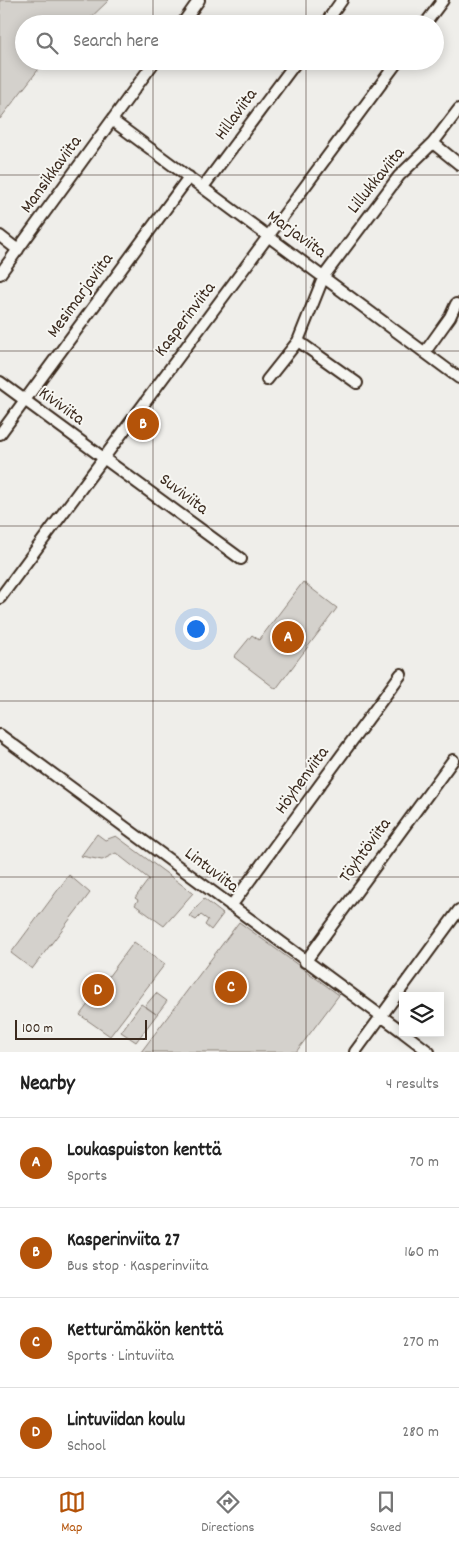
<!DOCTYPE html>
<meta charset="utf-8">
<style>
:root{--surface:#fff;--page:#f2f2f2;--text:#222;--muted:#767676;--line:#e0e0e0;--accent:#b45309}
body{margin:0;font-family:Dekko,sans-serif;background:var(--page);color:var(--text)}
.controls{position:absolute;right:15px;bottom:15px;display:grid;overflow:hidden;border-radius:0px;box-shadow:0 2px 12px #0003}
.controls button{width:45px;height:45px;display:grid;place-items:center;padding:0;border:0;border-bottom:1px solid var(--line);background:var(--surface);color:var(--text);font:25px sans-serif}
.scale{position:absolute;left:15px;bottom:12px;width:132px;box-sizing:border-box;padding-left:5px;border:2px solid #3b2a1e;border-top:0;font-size:14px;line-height:18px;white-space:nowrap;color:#3b2a1e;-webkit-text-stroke:4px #f6f6f2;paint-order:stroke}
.you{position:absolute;left:195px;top:628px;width:18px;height:18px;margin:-12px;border:4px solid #fff;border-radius:50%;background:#1a73e8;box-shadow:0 0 0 8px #1a73e833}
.badge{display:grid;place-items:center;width:32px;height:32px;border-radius:50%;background:var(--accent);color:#fff;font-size:16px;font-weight:700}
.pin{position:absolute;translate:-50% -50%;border:2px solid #fff;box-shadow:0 1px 5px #0006}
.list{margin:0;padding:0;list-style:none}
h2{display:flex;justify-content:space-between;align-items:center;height:65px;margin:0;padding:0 20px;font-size:21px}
h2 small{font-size:16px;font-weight:400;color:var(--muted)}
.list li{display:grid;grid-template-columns:32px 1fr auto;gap:15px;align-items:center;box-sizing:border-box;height:90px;padding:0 20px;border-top:1px solid var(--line)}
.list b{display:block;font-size:19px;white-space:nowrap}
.list p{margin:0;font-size:16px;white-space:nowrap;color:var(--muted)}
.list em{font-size:16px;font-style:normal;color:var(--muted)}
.icon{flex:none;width:28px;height:28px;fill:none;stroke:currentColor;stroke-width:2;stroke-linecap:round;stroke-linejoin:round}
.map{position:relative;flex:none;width:459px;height:1052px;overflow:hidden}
.search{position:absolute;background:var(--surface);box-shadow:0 2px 12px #0003;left:15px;right:15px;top:15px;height:55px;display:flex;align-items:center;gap:12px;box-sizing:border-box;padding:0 18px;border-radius:28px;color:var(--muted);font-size:19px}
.sheet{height:425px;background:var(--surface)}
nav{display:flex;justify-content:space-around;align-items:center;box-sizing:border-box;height:70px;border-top:1px solid var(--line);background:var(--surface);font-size:14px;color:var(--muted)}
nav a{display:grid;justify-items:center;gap:2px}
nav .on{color:var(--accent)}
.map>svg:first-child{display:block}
</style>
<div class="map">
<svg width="459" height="1052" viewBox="0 0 459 1052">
<rect width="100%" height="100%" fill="#efeeea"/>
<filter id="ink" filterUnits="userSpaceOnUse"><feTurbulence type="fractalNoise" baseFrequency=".02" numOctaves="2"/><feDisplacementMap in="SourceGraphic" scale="10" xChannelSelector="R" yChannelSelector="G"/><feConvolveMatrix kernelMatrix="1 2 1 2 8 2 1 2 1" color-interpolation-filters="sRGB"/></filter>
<g filter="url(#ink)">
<path fill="#d4d1cc" stroke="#887e75" d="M0,0H109L84,24H24V61H45L0,119Z
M303,582L337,608L276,689L234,657L252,635L259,640Z
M97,834L105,840L116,836L193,893L164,926L135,905L138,900L135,898L149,879L116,853L102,860L81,856Z
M69,875L90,893L32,969L11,953Z
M204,899L223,914L211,930L205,925L208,920L201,915L196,920L189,916Z
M239,922L339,995L296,1052H141Z
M134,942L165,964L110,1036L80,1015Z
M156,993L167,1001L136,1042L121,1032L141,1004L156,1014L145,1006Z"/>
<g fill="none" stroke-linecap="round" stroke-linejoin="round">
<defs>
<path id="minor" d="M182,24L199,0
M325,24L342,0
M425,24L443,0
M113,121L459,378
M433,143L459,164
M203,187L297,61
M0,236L18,250
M0,274L155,61
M298,341L357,383
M425,352L450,317L456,304
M267,380L298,341L324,276L399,176L433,143L459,109
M0,382L241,559
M0,434L189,177
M0,598L398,61
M0,735L403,1032
M231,906L401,674
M305,962L453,760
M404,1033L429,1052
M355,1052L459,910"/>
</defs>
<use href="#minor" stroke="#3b2a1e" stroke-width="14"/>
<use href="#minor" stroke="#f6f6f2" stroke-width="10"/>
</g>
</g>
<path fill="none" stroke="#3b2a1e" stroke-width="1" stroke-opacity="0.55" d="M153,0V24M306,0V24M153,61V1052M306,61V1052M0,175H459M0,351H459M0,526H459M0,701H459M0,877H459"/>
<g text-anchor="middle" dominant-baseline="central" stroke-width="4" stroke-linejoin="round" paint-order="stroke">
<g font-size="18" fill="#3b2a1e" stroke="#f6f6f2">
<text transform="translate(237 115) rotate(-54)">Hillaviita</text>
<text transform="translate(52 175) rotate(-54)">Mansikkaviita</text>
<text transform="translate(377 181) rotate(-51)">Lillukkaviita</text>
<text transform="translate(296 235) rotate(36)">Marjaviita</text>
<text transform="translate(81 296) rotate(-54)">Mesimarjaviita</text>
<text transform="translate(186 320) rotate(-53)">Kasperinviita</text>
<text transform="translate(61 407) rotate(36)">Kiviviita</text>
<text transform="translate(183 495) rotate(37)">Suviviita</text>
<text transform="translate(303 781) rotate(-54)">Höyhenviita</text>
<text transform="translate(366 851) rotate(-54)">Töyhtöviita</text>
<text transform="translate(211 871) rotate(37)">Lintuviita</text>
</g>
</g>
</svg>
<div class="controls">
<button><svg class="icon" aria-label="layers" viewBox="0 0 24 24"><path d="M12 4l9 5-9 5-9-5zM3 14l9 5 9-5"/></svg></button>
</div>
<div class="scale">100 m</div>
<div class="you"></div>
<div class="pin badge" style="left:288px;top:637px">A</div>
<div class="pin badge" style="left:143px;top:424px">B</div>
<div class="pin badge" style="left:231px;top:987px">C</div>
<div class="pin badge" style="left:98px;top:990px">D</div>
<div class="search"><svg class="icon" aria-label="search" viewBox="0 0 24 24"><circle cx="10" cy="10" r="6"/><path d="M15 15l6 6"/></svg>Search here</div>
</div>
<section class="sheet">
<h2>Nearby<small>4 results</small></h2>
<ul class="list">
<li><span class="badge">A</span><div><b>Loukaspuiston kenttä</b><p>Sports</p></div><em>70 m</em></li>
<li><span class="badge">B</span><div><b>Kasperinviita 27</b><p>Bus stop · Kasperinviita</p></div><em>160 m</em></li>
<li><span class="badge">C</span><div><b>Ketturämäkön kenttä</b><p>Sports · Lintuviita</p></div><em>270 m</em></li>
<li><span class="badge">D</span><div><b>Lintuviidan koulu</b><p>School</p></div><em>280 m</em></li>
</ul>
</section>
<nav>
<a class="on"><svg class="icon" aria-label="map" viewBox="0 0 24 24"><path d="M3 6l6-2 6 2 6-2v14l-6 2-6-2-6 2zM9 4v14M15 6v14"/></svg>Map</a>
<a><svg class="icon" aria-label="directions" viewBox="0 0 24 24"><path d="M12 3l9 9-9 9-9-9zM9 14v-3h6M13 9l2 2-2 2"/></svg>Directions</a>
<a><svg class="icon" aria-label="saved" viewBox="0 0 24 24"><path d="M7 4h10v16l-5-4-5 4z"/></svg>Saved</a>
</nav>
